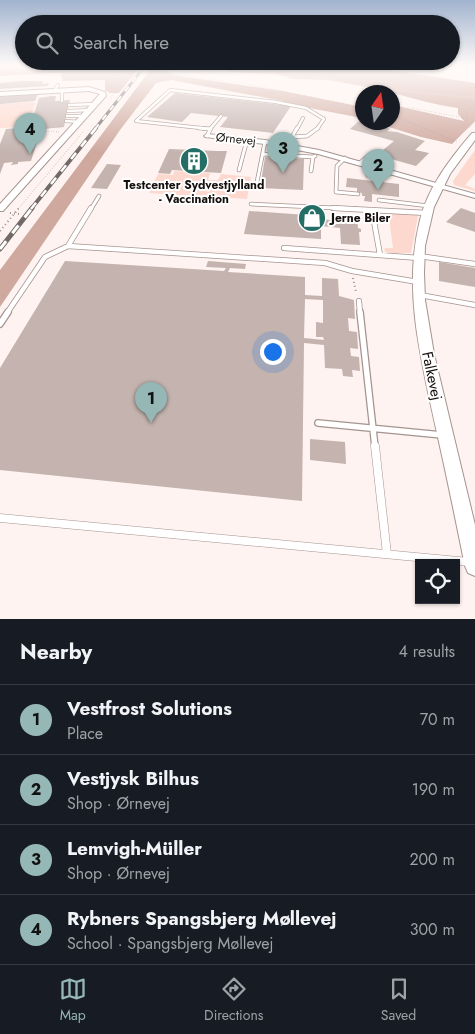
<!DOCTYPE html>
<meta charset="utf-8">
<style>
:root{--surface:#171b24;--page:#242831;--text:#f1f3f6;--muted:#9ea1a6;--line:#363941;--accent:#95b7b5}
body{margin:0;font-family:Jost,sans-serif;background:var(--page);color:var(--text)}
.controls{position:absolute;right:15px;bottom:15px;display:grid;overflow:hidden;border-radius:0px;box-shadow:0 1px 4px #0004}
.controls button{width:45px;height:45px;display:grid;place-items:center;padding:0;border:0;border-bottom:1px solid var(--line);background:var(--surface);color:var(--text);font:25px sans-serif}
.compass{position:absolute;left:355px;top:85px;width:45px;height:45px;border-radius:50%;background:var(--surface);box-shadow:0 1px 4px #0004;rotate:13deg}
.you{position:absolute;left:272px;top:351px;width:18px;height:18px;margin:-12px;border:4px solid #fff;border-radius:50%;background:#1a73e8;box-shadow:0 0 0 8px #1a73e833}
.badge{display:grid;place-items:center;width:32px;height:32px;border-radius:50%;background:var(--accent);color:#111;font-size:16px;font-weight:700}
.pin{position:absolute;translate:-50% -41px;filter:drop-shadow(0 1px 2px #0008)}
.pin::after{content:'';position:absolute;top:26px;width:18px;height:15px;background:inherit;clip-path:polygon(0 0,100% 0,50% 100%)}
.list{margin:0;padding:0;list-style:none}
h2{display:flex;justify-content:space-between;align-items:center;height:65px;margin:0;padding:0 20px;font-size:21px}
h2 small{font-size:16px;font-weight:400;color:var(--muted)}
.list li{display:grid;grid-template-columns:32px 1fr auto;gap:15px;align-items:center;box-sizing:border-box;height:70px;padding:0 20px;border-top:1px solid var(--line)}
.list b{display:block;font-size:19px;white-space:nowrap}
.list p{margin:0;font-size:16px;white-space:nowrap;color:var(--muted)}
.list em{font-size:16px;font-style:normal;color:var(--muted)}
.icon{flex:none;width:28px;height:28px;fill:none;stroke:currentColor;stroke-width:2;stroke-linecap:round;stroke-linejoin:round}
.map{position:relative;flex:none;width:475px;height:619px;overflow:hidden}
.search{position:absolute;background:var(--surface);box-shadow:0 1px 4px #0004;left:15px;right:15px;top:15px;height:55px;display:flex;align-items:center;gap:12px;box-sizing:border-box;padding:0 18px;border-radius:28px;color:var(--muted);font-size:19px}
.sheet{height:345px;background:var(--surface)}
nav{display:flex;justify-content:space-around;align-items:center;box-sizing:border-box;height:70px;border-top:1px solid var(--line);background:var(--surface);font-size:14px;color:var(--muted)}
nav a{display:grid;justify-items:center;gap:2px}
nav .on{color:var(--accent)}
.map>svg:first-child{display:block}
</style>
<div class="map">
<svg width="475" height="619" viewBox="0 0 475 619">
<rect width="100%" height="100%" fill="#fef3f0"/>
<path fill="#fdd8ce" d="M36,102L27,127L0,128V104Z
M475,150V174L465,185L475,189V191L454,185L453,181Z
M174,171L210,173L208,180H218L221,174L251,177L247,199L149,193L158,174L173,175Z
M381,212L414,214L418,216L411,253H388L384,251L385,248H393L389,218L380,217L378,213Z"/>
<path fill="#cfa89e" d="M0,66H141L119,93H110L105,90V80L62,81L61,73C40,73 21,75 0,76Z
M153,66H164L166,70L174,75L282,91L362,107V118L283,103V101L171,80L156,83L120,130L0,307V270Z
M220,66H364L475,83V121L452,144L421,137L376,123L392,122L393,105L464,121L458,114V108C414,102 373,84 328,79C317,78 305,80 294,78C286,77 280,73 272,72C253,72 238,74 220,66Z"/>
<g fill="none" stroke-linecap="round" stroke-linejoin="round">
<path stroke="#d7b1a6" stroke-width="2" d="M220,66L231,71L275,73L293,78L328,79L384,89L475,98"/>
</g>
<path fill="#c4b3ae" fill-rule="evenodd" d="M20,81H43L42,84L49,83L48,86L0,89V83Z
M175,93L291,106L273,133L220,127L228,117L191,113L182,122L147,117Z
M38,94L35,101L0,104V97Z
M51,96H56L55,101L70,100L64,127L41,129L31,161L18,162V164L11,165L13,162L4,163L0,174V144L6,129L30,127L39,98Z
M360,120L362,122H371L390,129L387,131L397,132L425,141L415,150L429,153L416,166L377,155L394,141L350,129Z
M169,149L218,151H227L221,173L172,170L170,174L158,173Z
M265,157L304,159L303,190L260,188Z
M107,164L121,165L107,189L91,188Z
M347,178L399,184V197L372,194V202L364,201L365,196H362V193L357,192V188L346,187Z
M461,208L475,213V232L446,222Z
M249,211L321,216V219L340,221V215L357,216L358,228L361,229V232H359L360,245L341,244L340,228L321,226V239L244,234Z
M65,261L224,271L226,268L206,267L208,261L246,264L245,269L230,268L228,272L305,277V295L322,296V278L338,279L339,296L354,300L355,319L348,318L349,331L357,332L358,349L350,348L351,356L359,357L360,371L352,370L353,377L343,376L342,369L325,368L324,345L304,343L302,501L0,470V368ZM305,299L323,300V323L316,322V337H323L324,340L304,338Z
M439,262L475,268V287L439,281Z
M310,439L345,442L346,464L310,460Z"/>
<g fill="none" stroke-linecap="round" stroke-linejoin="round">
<defs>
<path id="service-far4" d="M62,90V101
M54,91L58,85
M69,105L96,104
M68,111L90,110
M67,116H85
M66,121L80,122
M210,129L136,121L170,90L276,102L306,108L324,119L317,129
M210,129L221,116
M297,129L303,118"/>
<path id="service-far3" d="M199,128L210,129
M207,136L211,128
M292,137L307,136L318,128
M280,145L292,137L297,128
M263,154L313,157
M345,158L337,166L336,192L358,194
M360,163L368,156
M239,170L247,140
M311,171L313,157L315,156
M368,175L380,168
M256,187L265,142
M379,200L429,206
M251,204L357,209
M91,209L99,196"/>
<path id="service-far2" d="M91,208L68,246L325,263L352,271L418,282
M333,208L427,213
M372,210L380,255
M284,248L419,258
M419,256L475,264
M420,295L475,305
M359,301L360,313
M7,313L45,257L68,246"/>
<path id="service-far1" d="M360,312L375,447
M0,324L8,312
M318,423L442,435"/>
<path id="service" d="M375,446L387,554
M0,518L469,562"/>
<path id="minor" d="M89,87L105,92L106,96L3,211H0V204L100,94L89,91L0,96V92Z
M207,134L265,140L319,150L475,194V198L318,154L265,144L205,137L204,136Z"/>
<path id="tertiary" d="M472,133H475V140L450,174L434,207L425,246L424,273L425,300L434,354L475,525V576L468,573L465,566C456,522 447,477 437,433C422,363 402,291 420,220C428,187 450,159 472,133Z"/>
</defs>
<use href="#service-far4" stroke="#a59490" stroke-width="4"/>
<use href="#service-far3" stroke="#a59490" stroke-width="4.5"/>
<use href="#service-far2" stroke="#a59490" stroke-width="6"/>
<use href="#service-far1" stroke="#a59490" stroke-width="8"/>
<use href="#service" stroke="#a59490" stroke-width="9"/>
<use href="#minor" stroke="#a59490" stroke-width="2"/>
<use href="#tertiary" stroke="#a59490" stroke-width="2"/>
<path stroke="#9a918e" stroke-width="1" stroke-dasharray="0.5 2" stroke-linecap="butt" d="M168,66L169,70L174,74L247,84L362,107
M0,72L123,79L110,100
M77,74L106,66
M174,74L180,66
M110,89L119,66
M392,108H413L468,119L466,111L475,106
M392,115L457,142
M469,128L475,121
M59,132L46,131L47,128L62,127
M18,209L83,132"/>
<path stroke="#9a918e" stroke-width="2" stroke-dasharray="1 3" stroke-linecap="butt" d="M10,213L20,214
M0,231L19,208
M353,278L356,292"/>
<use href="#service-far4" stroke="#fff" stroke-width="2.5"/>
<use href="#service-far3" stroke="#fff" stroke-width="3"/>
<use href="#service-far2" stroke="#fff" stroke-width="4.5"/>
<use href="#service-far1" stroke="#fff" stroke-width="5.5"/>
<use href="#service" stroke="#fff" stroke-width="8"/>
<use href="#minor" fill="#fff" fill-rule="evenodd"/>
<use href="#tertiary" fill="#fff" fill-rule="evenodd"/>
<defs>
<path id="rail-far2" d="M95,129L145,66"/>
<path id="rail-far1" d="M31,209L96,128"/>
<path id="rail" d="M0,249L32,208"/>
</defs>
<use href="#rail-far2" stroke="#726a68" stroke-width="3"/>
<use href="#rail-far1" stroke="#726a68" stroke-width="4"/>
<use href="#rail" stroke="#726a68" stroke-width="5"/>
<use href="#rail-far2" stroke="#fff" stroke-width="2" stroke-dasharray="6" stroke-linecap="butt"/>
<use href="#rail-far1" stroke="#fff" stroke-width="2.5" stroke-dasharray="8" stroke-linecap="butt"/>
<use href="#rail" stroke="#fff" stroke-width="3" stroke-dasharray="10" stroke-linecap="butt"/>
</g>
<linearGradient id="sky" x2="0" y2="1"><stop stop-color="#a1b3ce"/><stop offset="0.43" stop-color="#fffaf8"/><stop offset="1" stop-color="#fffaf8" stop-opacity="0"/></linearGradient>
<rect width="475" height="153" fill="url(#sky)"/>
<defs>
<symbol id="building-disc" viewBox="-11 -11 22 22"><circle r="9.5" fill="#256e66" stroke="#fff"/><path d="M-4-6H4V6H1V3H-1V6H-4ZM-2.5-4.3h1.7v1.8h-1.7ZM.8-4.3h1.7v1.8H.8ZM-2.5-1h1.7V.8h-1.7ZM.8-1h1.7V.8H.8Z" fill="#fff"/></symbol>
<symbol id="shop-disc" viewBox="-11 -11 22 22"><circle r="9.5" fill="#256e66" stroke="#fff"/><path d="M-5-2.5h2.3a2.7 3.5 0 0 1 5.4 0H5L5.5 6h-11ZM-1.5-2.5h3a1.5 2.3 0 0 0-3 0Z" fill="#fff"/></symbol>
</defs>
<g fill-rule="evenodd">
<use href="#building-disc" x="178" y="145" width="32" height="32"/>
<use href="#shop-disc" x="296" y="202" width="32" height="32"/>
</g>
<g text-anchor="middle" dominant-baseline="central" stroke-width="4" stroke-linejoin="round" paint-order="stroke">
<g font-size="12" fill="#150f0d" stroke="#fff">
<text transform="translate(236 139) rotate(6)">Ørnevej</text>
</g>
<g font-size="12" font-weight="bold" fill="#150f0d" stroke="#fff">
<text x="194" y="185">Testcenter Sydvestjylland<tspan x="194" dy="14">- Vaccination</tspan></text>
<text x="331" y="218" text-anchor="start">Jerne Biler</text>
</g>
<g font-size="15" fill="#150f0d" stroke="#fff">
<text transform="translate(432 376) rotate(78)">Falkevej</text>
</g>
</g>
</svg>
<div class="controls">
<button><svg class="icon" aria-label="locate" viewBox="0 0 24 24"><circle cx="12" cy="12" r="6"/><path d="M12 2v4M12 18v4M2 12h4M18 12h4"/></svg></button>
</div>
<svg class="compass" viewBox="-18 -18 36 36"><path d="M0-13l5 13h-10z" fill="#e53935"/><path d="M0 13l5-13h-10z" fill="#9ea1a6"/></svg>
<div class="you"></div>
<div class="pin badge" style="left:151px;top:423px">1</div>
<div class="pin badge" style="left:378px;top:190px">2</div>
<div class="pin badge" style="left:283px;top:173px">3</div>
<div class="pin badge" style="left:30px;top:154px">4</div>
<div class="search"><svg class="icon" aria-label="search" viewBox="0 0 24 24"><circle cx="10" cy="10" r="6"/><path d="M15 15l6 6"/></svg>Search here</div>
</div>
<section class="sheet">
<h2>Nearby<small>4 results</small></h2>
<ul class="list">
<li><span class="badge">1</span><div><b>Vestfrost Solutions</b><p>Place</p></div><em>70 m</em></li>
<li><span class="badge">2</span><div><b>Vestjysk Bilhus</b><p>Shop · Ørnevej</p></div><em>190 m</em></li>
<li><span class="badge">3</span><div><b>Lemvigh-Müller</b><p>Shop · Ørnevej</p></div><em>200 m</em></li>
<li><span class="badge">4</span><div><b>Rybners Spangsbjerg Møllevej</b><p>School · Spangsbjerg Møllevej</p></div><em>300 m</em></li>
</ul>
</section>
<nav>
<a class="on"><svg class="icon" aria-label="map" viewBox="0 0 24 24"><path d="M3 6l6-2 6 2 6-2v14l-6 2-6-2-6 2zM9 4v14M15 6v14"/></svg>Map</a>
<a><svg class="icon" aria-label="directions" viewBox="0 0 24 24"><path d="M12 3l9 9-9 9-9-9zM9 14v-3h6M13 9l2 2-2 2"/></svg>Directions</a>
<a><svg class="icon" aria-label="saved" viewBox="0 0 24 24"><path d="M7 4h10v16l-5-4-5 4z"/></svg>Saved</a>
</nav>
